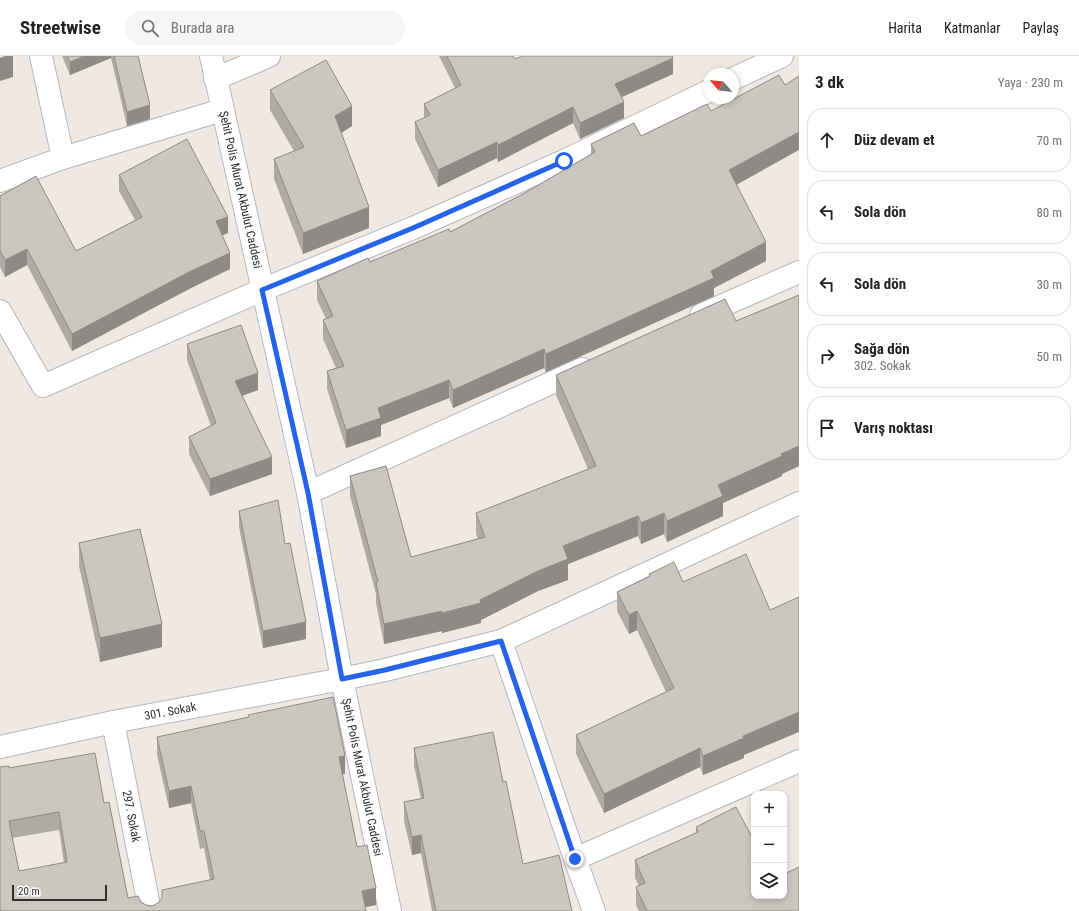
<!DOCTYPE html>
<html lang="tr">
<meta charset="utf-8">
<style>
:root{--surface:#fff;--page:#f6f6f6;--text:#222;--muted:#767676;--line:#e0e0e0}
body{margin:0;font-family:"Roboto Condensed",sans-serif;background:var(--page);color:var(--text)}
.controls{position:absolute;right:12px;bottom:12px;display:grid;overflow:hidden;border-radius:8px;box-shadow:0 2px 6px #0003}
.controls button{width:36px;height:36px;display:grid;place-items:center;padding:0;border:0;border-bottom:1px solid var(--line);background:var(--surface);color:var(--text);font:20px sans-serif}
.compass{position:absolute;left:703px;top:12px;width:36px;height:36px;border-radius:50%;background:var(--surface);box-shadow:0 2px 6px #0003;rotate:298deg}
.scale{position:absolute;left:12px;bottom:10px;width:95px;box-sizing:border-box;padding-left:4px;border:2px solid #2e2e2e;border-top:0;font-size:11px;line-height:14px;white-space:nowrap;color:#2e2e2e;-webkit-text-stroke:3px #fff;paint-order:stroke}
.stop{position:absolute;width:12px;height:12px;margin:-9px;border:3px solid #2563eb;border-radius:50%;background:#fff}
.stop.end{background:#2563eb;border-color:#fff;box-shadow:0 1px 4px #0008}
.list{margin:0;padding:0;list-style:none}
h2{display:flex;justify-content:space-between;align-items:center;height:52px;margin:0;padding:0 16px;font-size:17px}
h2 small{font-size:13px;font-weight:400;color:var(--muted)}
.list li{display:grid;grid-template-columns:26px 1fr auto;gap:12px;align-items:center;box-sizing:border-box;height:64px;margin:0 8px 8px;padding:0 8px;border:1px solid var(--line);border-radius:16px}
.list b{display:block;font-size:15px;white-space:nowrap}
.list p{margin:0;font-size:13px;white-space:nowrap;color:var(--muted)}
.list em{font-size:13px;font-style:normal;color:var(--muted)}
.icon{flex:none;width:22px;height:22px;fill:none;stroke:currentColor;stroke-width:2;stroke-linecap:round;stroke-linejoin:round}
.map{position:relative;flex:none;width:799px;height:855px;overflow:hidden}
header{display:flex;align-items:center;gap:24px;box-sizing:border-box;height:56px;padding:0 20px;background:var(--surface);border-bottom:1px solid var(--line)}
header strong{font-size:19px}
nav{display:flex;gap:22px;margin-inline-start:auto;font-size:14px}
.search{width:280px;height:36px;background:var(--page);display:flex;align-items:center;gap:10px;box-sizing:border-box;padding:0 14px;border-radius:22px;color:var(--muted);font-size:15px}
main{display:flex}
aside{flex:1;background:var(--surface)}
.map>svg:first-child{display:block}
</style>
<header>
<strong>Streetwise</strong>
<div class="search"><svg class="icon" aria-label="search" viewBox="0 0 24 24"><circle cx="10" cy="10" r="6"/><path d="M15 15l6 6"/></svg>Burada ara</div>
<nav><a>Harita</a><a>Katmanlar</a><a>Paylaş</a></nav>
</header>
<main>
<div class="map">
<svg width="799" height="855" viewBox="0 0 799 855">
<rect width="100%" height="100%" fill="#efe9e1"/>
<g fill="none" stroke-linecap="round" stroke-linejoin="round">
<defs>
<g id="minor">
<path id="s1" d="M211,0L308,437L342,623L390,855"/>
<path d="M215,23L269,0"/>
<path d="M733,23L782,0"/>
<path d="M63,102L222,54"/>
<path d="M0,125L63,102L41,0"/>
<path d="M0,255L43,330L262,234L413,172L564,105L709,35"/>
<path d="M701,259L799,216"/>
<path d="M308,437L582,313"/>
<path d="M501,585L575,803L594,855"/>
<path d="M342,623L385,614L501,585L799,447"/>
<path id="s2" d="M113,666L150,855"/>
<path d="M575,803L799,705"/>
</g>
<g id="tertiary">
<path id="s3" d="M0,691L113,666L342,623"/>
</g>
</defs>
<use href="#minor" stroke="#b4b7c1" stroke-width="24"/>
<use href="#tertiary" stroke="#b4b7c1" stroke-width="24"/>
<use href="#minor" stroke="#fff" stroke-width="22"/>
<use href="#tertiary" stroke="#fff" stroke-width="22"/>
</g>
<path fill="#afaba4" fill-rule="evenodd" d="M62,0H138L150,63L127,70L111,2L70,19Z
M439,0H513L515,3L673,18L622,41L624,62L580,83L573,67L498,106L497,102L438,131L415,83V66L424,62V48L455,32Z
M270,34L352,70L341,77L369,172L303,198L274,123V103L294,95L270,54Z
M641,80L736,129L766,205L714,232V240L546,316L544,312L453,352L449,342L381,369V380L346,392L327,333V315L336,312L323,283V264L326,263L317,244V225L370,206L450,176L523,138L591,98V88Z
M119,119L228,177L222,179L230,213L191,232L72,295L27,209L5,221L0,211V140L76,195L135,164L119,135Z
M799,239V410L782,418V420L723,447V460L667,486L664,478L641,488L638,480L568,508V524L538,535L481,564V567L442,577V575L384,588L376,547V538L350,440V420L411,501L478,483L476,478V457L588,413L556,339V319L736,265Z
M187,288L258,334L242,340L272,418L210,440L189,398V381L211,370L187,304Z
M239,455L285,488L306,583L263,592L239,471Z
M79,487L162,591L100,606L79,510Z
M649,518L744,699V702L703,719L700,711L604,757L576,698V679L666,636L637,574L629,578L617,555V536L649,520Z
M157,681L345,718H342L357,791L376,849L365,851L0,855L9,712L104,747L128,842L141,846L146,849L152,850L210,824L204,792L200,793L191,747L169,752L157,699ZM59,774L64,807L19,815L12,782Z
M414,692L503,726L523,808L572,855H432L421,797L412,799L404,765V746L421,743L414,710Z
M696,771L754,840L799,855H639L636,849V831L639,830L635,822V804L696,777Z"/>
<path fill="#8e8b86" d="M5,0H13V21L0,25V2Z
M84,0H111V2L70,19V6Z
M673,2V18L615,44V28Z
M624,46V62L580,83V67Z
M150,49V63L127,70V56Z
M352,50V70L335,81V60Z
M573,51V67L498,106V89Z
M799,76V94L729,133V114Z
M497,86V102L438,131V114Z
M369,151V172L303,198V177Z
M228,161V177L216,182V165Z
M766,186V205L714,232V240L546,316V298L711,215Z
M27,193V209L5,221V204Z
M230,197V213L191,232L72,295V278L191,215Z
M544,293V312L453,352V334Z
M258,317V334L235,342V325Z
M449,324V342L381,369V380L346,392V374L378,352Z
M799,390V410L782,418V420L723,447V460L667,486V465L718,429L781,398Z
M272,401V418L210,440V423Z
M664,457V478L641,488V467Z
M638,460V480L568,508V524L538,535L481,564V567L442,577V557L480,544L563,490Z
M442,555V575L384,588V568Z
M637,555V574L629,578V559Z
M306,566V583L263,592V575Z
M162,568V591L100,606V582Z
M799,656V676L744,699V702L703,719V700L743,680Z
M700,692V711L604,757V738Z
M345,700V718L339,719V701Z
M191,730V747L169,752V735Z
M421,779V797L412,799V781Z
M376,832V849L362,852V835Z"/>
<path fill="#cbc7bf" stroke="#8e8b86" fill-rule="evenodd" d="M67,0H84L70,6Z
M114,0H138L150,49L127,56Z
M447,0H513L515,3L522,0H672L673,2L615,28L624,46L580,67L573,51L498,89L497,86L438,114L415,66L430,59L424,48L461,29Z
M326,4L352,50L335,60L369,151L303,177L274,103L304,91L270,34Z
M779,19L785,29L799,20V76L729,114L766,186L711,215L714,222L546,298L544,293L453,334L449,324L378,352L381,362L346,374L327,315L344,310L323,264L333,260L317,225L368,202L370,206L449,173L450,176L523,138L595,96L591,88L634,67L641,80L707,48L711,55Z
M187,83L228,161L216,165L230,197L191,215L72,278L27,193L5,204L0,194V140L36,120L76,195L142,161L119,119Z
M799,239V390L781,398L782,400L718,429L723,440L667,465L664,457L641,467L638,460L563,490L568,503L538,515L480,544L481,547L442,557V555L384,568L376,527L378,526L350,420L386,410L411,501L485,481L476,457L596,410L556,319L725,243L736,265Z
M241,269L258,317L235,325L272,401L210,423L189,381L216,367L187,288Z
M278,444L285,488L290,487L306,566L263,575L239,455Z
M140,473L162,568L100,582L79,487Z
M746,498L770,554L799,541V656L743,680L744,682L703,700L700,692L604,738L576,679L674,632L637,555L629,559L617,536L650,520L649,518L674,506L683,526Z
M333,641L345,700L339,701L357,791L367,789L376,832L362,835L366,855H0V711L9,710V712L95,697L104,747L109,746L128,842L138,840L141,846L146,849L152,850L158,847L162,842V834L214,823L204,775H200L191,730L169,735L157,681L249,661L248,659ZM59,756L67,806L19,815L9,765Z
M493,676L503,726L506,725L523,808L559,799L572,855H436L421,779L412,781L404,746L424,742L414,692Z
M736,751L754,785V840H784V818L799,811V855H647L636,831L645,827L635,804L698,776L696,771Z"/>
<g fill="none" stroke-linecap="round" stroke-linejoin="round">
<path stroke="#2563eb" stroke-width="5" d="M564,105L413,172L262,234L308,437L342,623L385,614L501,585L575,803"/>
</g>
<g text-anchor="middle" dominant-baseline="central" stroke-width="3" stroke-linejoin="round" paint-order="stroke">
<g font-size="12" fill="#2e2e2e" stroke="#fff">
<text stroke="none"><textPath href="#s1" startOffset="137">Şehit Polis Murat Akbulut Caddesi</textPath></text>
<text stroke="none"><textPath href="#s3" startOffset="174">301. Sokak</textPath></text>
<text stroke="none"><textPath href="#s1" startOffset="737">Şehit Polis Murat Akbulut Caddesi</textPath></text>
<text stroke="none"><textPath href="#s2" startOffset="96">297. Sokak</textPath></text>
</g>
</g>
</svg>
<div class="controls">
<button>+</button>
<button>−</button>
<button><svg class="icon" aria-label="layers" viewBox="0 0 24 24"><path d="M12 4l9 5-9 5-9-5zM3 14l9 5 9-5"/></svg></button>
</div>
<svg class="compass" viewBox="-18 -18 36 36"><path d="M0-13l5 13h-10z" fill="#e53935"/><path d="M0 13l5-13h-10z" fill="#767676"/></svg>
<div class="scale">20 m</div>
<div class="stop" style="left:564px;top:105px"></div>
<div class="stop end" style="left:575px;top:803px"></div>
</div>
<aside>
<h2>3 dk<small>Yaya · 230 m</small></h2>
<ul class="list">
<li><svg class="icon" aria-label="ahead" viewBox="0 0 24 24"><path d="M12 20V5M6 11l6-6 6 6"/></svg><div><b>Düz devam et</b></div><em>70 m</em></li>
<li><svg class="icon" aria-label="left" viewBox="0 0 24 24"><path d="M17 20v-9H6M10 6l-5 5 5 5"/></svg><div><b>Sola dön</b></div><em>80 m</em></li>
<li><svg class="icon" aria-label="left" viewBox="0 0 24 24"><path d="M17 20v-9H6M10 6l-5 5 5 5"/></svg><div><b>Sola dön</b></div><em>30 m</em></li>
<li><svg class="icon" aria-label="right" viewBox="0 0 24 24"><path d="M7 20v-9h11M14 6l5 5-5 5"/></svg><div><b>Sağa dön</b><p>302. Sokak</p></div><em>50 m</em></li>
<li><svg class="icon" aria-label="arrive" viewBox="0 0 24 24"><path d="M6 21V4h12l-3 4 3 4H6"/></svg><div><b>Varış noktası</b></div></li>
</ul>
</aside>
</main>
